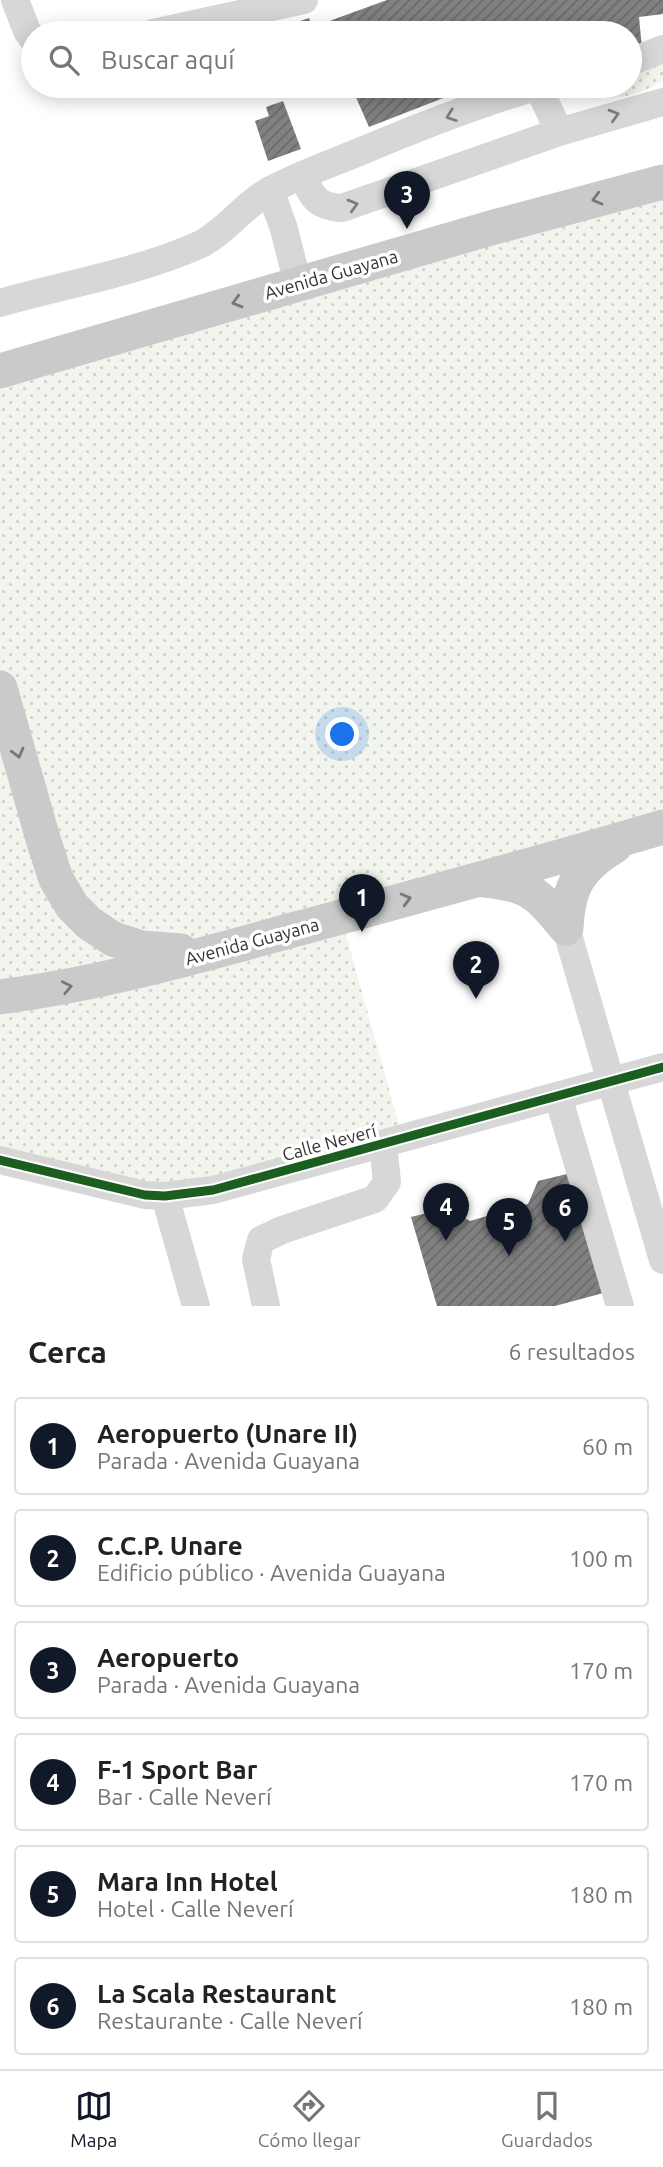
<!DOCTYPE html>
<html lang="es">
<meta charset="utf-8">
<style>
:root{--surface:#fff;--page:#f2f2f2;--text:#222;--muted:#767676;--line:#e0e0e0;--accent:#111827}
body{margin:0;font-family:Ubuntu,sans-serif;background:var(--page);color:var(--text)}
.you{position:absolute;left:343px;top:735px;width:24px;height:24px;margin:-18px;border:5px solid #fff;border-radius:50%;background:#1a73e8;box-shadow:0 0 0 10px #1a73e833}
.badge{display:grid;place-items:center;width:46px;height:46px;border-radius:50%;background:var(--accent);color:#fff;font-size:23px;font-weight:700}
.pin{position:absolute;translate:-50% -58px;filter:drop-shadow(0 2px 4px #0008)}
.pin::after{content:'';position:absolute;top:37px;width:24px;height:21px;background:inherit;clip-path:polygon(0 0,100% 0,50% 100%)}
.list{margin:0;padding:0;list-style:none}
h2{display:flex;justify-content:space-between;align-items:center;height:91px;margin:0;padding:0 28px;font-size:30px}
h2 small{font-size:23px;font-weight:400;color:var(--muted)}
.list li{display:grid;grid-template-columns:46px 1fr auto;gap:21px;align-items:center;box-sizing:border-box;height:98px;margin:0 14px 14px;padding:0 14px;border:2px solid var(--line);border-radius:7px}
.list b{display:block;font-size:26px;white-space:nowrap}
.list p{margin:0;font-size:23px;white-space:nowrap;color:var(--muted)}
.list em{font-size:23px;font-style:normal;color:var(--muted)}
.icon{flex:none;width:38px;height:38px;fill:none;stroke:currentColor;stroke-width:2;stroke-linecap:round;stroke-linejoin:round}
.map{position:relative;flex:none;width:663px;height:1306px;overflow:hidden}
.search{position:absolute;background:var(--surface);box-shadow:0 4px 18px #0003;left:21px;right:21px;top:21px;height:77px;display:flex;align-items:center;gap:18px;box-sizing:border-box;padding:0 24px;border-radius:38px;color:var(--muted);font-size:26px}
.sheet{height:763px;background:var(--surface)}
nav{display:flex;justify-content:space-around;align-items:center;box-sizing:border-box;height:98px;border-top:2px solid var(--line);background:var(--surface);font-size:19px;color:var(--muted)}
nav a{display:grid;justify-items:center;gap:4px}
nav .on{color:var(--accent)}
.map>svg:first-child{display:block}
</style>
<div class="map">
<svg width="663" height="1306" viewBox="0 0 663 1306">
<defs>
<pattern id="grass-dots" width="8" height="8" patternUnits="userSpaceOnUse" patternTransform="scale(1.75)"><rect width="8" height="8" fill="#f1f5ed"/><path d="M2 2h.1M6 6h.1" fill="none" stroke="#cfd2cc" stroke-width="1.8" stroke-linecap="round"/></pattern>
<pattern id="building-hatch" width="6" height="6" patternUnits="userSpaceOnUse" patternTransform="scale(1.75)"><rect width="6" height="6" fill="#818181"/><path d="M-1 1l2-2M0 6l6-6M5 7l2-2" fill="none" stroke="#6a6a6a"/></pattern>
</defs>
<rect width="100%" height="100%" fill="#fff"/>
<path fill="url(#grass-dots)" d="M663,53V81C652,87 639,94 627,96C613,99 572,100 561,91V86H630V67Z
M663,182V827L341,917L403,1139L196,1193L0,1160V371Z"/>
<path fill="url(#building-hatch)" d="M387,0H663V14L639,17L642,49L630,53V33H328L324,23Z
M309,18L315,33H266Z
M351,86H474L369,127Z
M283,101L301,149L268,161L255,121L269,116L266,107Z
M571,1173L607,1292L555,1306H437L411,1217L447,1208L470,1221L528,1204L538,1181Z"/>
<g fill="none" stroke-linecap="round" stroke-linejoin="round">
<path stroke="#d7d7d7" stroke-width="28" d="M15,0L27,31L33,39
M153,33L304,0
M630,62L663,49
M538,86L559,132
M302,175C313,197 315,206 342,208L559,132L663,102
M270,190L284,229L298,284
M0,303C66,284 136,273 199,245C226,232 244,204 271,190C300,174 333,163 364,150C421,126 479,103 539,86
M566,928L663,1260
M558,1096L620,1306
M0,1160L145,1195L165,1196L213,1190L663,1067
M165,1196L196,1306
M266,1306L256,1259L261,1240L282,1230L375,1199L387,1182L383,1144"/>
<path stroke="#cacaca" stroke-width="35" d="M0,371L494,227L663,182
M0,688L44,842L56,879L72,906L89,923L113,939L141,948L181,951
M484,880C530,884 538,894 566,928
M566,928C568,887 579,867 615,846
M0,997C102,984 201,955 300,928C421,895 542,863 663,827"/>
<defs>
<path id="cycleway" d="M0,1160L145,1195L165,1196L213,1190L663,1067"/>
</defs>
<use href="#cycleway" stroke="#fff" stroke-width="13"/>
<use href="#cycleway" stroke="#1b5e20" stroke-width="9"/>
</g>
<defs><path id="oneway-chevron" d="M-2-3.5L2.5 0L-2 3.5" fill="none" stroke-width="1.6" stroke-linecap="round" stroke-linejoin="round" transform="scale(1.75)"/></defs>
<g stroke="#7d7d7d">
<use href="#oneway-chevron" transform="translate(614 115) rotate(-16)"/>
<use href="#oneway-chevron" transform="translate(451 116) rotate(160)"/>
<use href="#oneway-chevron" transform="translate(353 205) rotate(-16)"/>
</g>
<g stroke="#777">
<use href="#oneway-chevron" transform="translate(597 199) rotate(165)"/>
<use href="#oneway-chevron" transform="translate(237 302) rotate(164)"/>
<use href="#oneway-chevron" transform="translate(18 753) rotate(75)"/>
<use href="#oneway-chevron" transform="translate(406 899) rotate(-15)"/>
<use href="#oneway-chevron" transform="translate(67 987) rotate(-11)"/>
</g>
<g text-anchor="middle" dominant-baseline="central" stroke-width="7" stroke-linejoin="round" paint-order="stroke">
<g font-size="18" fill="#333" stroke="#fff">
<text transform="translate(331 274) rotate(-16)">Avenida Guayana</text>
<text transform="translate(252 941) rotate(-15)">Avenida Guayana</text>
<text transform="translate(329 1142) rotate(-15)">Calle Neverí</text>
</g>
</g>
</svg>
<div class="you"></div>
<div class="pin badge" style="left:362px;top:932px">1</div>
<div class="pin badge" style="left:476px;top:999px">2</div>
<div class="pin badge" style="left:407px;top:229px">3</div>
<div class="pin badge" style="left:446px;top:1241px">4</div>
<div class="pin badge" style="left:509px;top:1256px">5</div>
<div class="pin badge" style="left:565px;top:1242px">6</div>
<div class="search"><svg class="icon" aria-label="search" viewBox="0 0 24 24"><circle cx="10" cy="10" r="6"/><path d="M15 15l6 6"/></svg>Buscar aquí</div>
</div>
<section class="sheet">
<h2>Cerca<small>6 resultados</small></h2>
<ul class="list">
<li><span class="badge">1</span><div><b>Aeropuerto (Unare II)</b><p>Parada · Avenida Guayana</p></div><em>60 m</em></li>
<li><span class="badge">2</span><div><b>C.C.P. Unare</b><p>Edificio público · Avenida Guayana</p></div><em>100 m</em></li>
<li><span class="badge">3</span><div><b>Aeropuerto</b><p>Parada · Avenida Guayana</p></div><em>170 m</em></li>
<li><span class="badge">4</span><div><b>F-1 Sport Bar</b><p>Bar · Calle Neverí</p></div><em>170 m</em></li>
<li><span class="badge">5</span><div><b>Mara Inn Hotel</b><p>Hotel · Calle Neverí</p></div><em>180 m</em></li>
<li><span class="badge">6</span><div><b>La Scala Restaurant</b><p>Restaurante · Calle Neverí</p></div><em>180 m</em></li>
</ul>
</section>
<nav>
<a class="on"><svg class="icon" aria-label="map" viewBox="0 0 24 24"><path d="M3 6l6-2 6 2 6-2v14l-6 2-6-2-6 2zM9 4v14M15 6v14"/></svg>Mapa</a>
<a><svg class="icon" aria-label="directions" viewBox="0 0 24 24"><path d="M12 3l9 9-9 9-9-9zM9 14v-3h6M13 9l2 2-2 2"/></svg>Cómo llegar</a>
<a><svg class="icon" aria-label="saved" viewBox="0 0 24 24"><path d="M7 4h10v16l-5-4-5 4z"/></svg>Guardados</a>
</nav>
